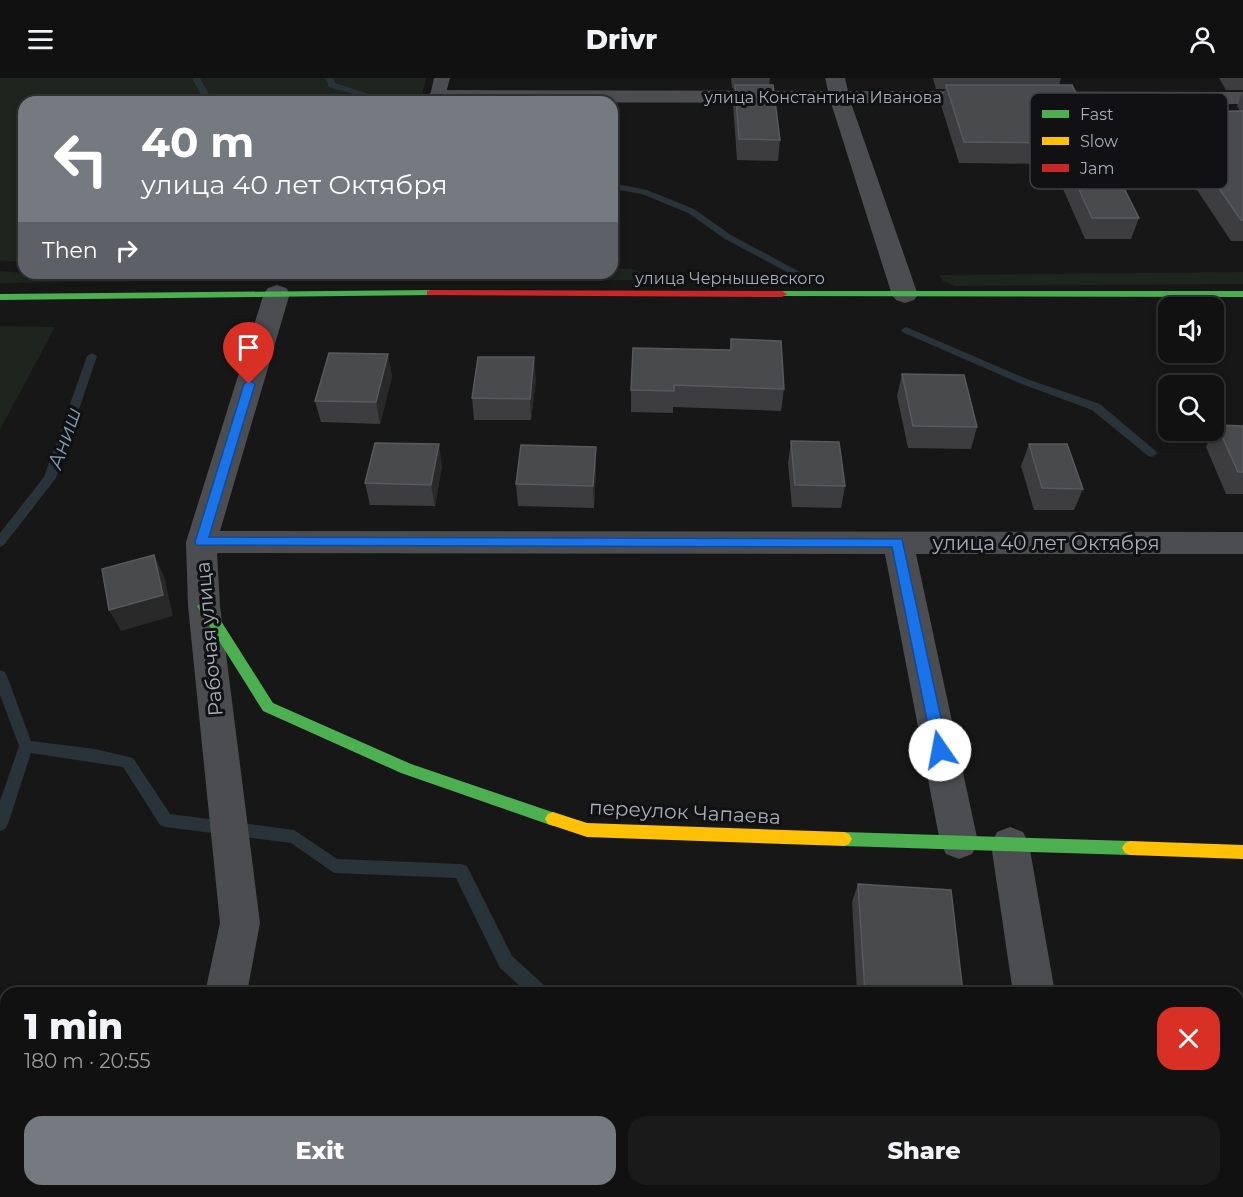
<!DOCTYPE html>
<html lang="en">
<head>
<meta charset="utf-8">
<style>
	body { margin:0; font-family:Montserrat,sans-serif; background:#1a1a1a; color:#f1f3f6; height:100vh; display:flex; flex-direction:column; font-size:22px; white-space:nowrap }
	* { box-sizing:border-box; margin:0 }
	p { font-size:20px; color:#9c9d9f }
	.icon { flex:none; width:33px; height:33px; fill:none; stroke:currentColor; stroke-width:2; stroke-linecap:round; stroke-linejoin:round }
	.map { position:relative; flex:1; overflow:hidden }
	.side { position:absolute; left:0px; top:909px; width:1244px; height:210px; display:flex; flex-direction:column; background:#111; border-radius:18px 18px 0 0; box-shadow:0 3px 9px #0003,0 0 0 2px #303131 }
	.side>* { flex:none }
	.guide { position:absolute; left:18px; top:18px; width:600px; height:183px; border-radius:18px; box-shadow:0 3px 9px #0003,0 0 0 2px #303131; background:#757980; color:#fff; overflow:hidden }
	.fabs { position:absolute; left:1158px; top:219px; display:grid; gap:12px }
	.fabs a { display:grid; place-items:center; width:66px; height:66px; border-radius:12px; background:#111; box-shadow:0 3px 9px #0003,0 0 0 2px #303131; font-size:30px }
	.pin { position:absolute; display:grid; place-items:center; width:51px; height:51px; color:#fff; margin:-62px -26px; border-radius:50% 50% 50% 0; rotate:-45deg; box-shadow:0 0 6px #0007 }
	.pin .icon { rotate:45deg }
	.me { position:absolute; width:66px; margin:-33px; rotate:348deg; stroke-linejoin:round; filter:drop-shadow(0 0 4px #0008) }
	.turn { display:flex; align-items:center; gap:21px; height:126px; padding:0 24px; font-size:27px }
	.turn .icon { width:78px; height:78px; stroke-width:2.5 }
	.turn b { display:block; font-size:42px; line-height:51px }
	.then { display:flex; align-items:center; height:57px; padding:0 24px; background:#0003; gap:12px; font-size:22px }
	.round { display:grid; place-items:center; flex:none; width:63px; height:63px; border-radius:18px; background:#1a1a1a }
	.overview { display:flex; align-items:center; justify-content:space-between; height:102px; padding:0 24px }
	h1 { font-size:36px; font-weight:800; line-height:45px }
	.primary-button { display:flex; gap:12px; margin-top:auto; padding:12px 24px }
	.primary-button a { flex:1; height:69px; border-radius:18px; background:#757980; color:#fff; font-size:24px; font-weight:800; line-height:69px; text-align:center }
	.primary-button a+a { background:#1a1a1a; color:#f1f3f6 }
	header { display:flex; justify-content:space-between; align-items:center; height:78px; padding:0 24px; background:#111; font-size:27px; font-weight:800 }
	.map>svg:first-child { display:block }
	.green { fill:#1d251e }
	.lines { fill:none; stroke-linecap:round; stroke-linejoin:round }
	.stream { fill:#29333a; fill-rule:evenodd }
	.lane { fill:#4b4d50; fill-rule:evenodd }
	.street { fill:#4b4d50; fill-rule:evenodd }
	.fast { fill:#4caf50; fill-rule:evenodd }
	.slow { fill:#ffc107; fill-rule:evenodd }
	.jam { fill:#c62828; fill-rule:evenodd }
	.wall { fill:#3d3d3f }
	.shaded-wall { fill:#29292a }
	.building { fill:#484a4c; stroke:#57595d; stroke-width:1.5 }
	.route { fill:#1a73e8; stroke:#114b97; stroke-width:1.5 }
	.labels { text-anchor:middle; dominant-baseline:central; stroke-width:6; stroke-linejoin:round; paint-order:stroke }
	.far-street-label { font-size:16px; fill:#a7aeb9; stroke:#111113 }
	.street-label { font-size:20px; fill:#a7aeb9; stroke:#111113 }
	.water-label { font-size:21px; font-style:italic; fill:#7c9fb6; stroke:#111113 }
	.key { fill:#111113; stroke:#3e4045; stroke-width:1.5 }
	.key-label { font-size:16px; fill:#a7aeb9 }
</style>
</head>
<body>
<header><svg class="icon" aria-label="menu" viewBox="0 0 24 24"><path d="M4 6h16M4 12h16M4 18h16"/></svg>Drivr<svg class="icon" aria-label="person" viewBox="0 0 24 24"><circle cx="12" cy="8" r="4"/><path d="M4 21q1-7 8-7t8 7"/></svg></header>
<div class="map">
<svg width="1243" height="1119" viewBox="0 0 1243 1119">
	<rect width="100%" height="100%" fill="#171717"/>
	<path class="green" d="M 0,0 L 426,0 L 421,20 L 410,24 L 24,24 L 24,184 L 0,183 Z
		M 612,191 L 632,191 L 663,202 L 464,202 L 401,199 L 385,195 L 612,195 Z
		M 0,193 L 24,195 L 323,195 L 314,201 L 0,205 Z
		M 1243,194 L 1243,206 L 955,208 L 943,203 L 939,197 Z
		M 0,248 L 55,249 L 0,352 Z"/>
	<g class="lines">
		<path class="stream" d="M 192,0 L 200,0 L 213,24 L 205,24 Z
			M 325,0 L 333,0 L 335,5 L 394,24 L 381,24 L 329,9 Z
			M 612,105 L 647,112 L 694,131 L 731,157 L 815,202 L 810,205 L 806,204 L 725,161 L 688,135 L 642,116 L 612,111 Z
			M 906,249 L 1027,301 L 1100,326 L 1158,375 L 1152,379 L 1148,378 L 1092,332 L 1019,305 L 902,254 L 901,252 Z
			M 92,275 L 97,278 L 56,400 L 4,467 L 0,469 L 0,455 L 44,399 L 87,278 Z
			M 0,592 L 5,594 L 7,598 L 31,663 L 95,671 L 133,680 L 170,736 L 294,752 L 337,781 L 461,786 L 467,788 L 512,878 L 546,909 L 548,915 L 528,915 L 500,890 L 456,800 L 334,795 L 291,765 L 165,749 L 160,747 L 123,689 L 31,675 L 8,746 L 5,751 L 0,753 L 0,723 L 19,668 L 0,617 Z
			M 731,1113 L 752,1113 L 754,1119 L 733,1119 Z"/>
		<path class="lane" d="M 434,0 L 450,0 L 444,22 L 432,22 L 430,18 Z"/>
		<path class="street" d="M 825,0 L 845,0 L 848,13 L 1243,14 L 1243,26 L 851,25 L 918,217 L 914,222 L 905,225 L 896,222 L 892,217 L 831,25 L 437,24 L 431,22 L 428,18 L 431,14 L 438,12 L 828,13 Z
			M 277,207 L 286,210 L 290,215 L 220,453 L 1243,454 L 1243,476 L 916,476 L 978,764 L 972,776 L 959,781 L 946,776 L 940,764 L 885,476 L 217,475 L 220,528 L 260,845 L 247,915 L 205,915 L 220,845 L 188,528 L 186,464 L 264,215 L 268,210 Z
			M 1010,749 L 1023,754 L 1029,766 L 1055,915 L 1013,915 L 991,766 L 997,754 Z
			M 163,1113 L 209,1113 L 208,1119 L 162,1119 Z
			M 1126,1113 L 1180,1113 L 1183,1119 L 1129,1119 Z"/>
		<path class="fast" d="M 431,212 L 435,213 L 435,217 L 0,222 L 0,216 Z
			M 782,213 L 1243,213 L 1243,219 L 778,218 L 778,214 Z
			M 204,523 L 209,524 L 273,625 L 411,686 L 558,736 L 561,741 L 558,746 L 553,748 L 401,695 L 263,633 L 197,528 Z
			M 844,754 L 1130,763 L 1135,765 L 1138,770 L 1135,775 L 1130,777 L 844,768 L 839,766 L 836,761 L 839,756 Z"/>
		<path class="slow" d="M 553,734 L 587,745 L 844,754 L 849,756 L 852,761 L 849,766 L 844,768 L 587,759 L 548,746 L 545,741 L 548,736 Z
			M 1130,763 L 1243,767 L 1243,781 L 1130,777 L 1125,775 L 1122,770 L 1125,765 Z"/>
		<path class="jam" d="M 431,212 L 782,213 L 787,216 L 782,219 L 427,217 L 427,213 Z"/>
	</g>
	<path class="wall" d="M 731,0 L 770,0 L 769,7 L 780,62 L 778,83 L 737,82 L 733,27 L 735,11 L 732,10 Z
		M 933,0 L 1061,0 L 1059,7 L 1139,140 L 1131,161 L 1085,161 L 1052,86 L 959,85 L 941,27 L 945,11 L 936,11 Z
		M 1219,0 L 1243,0 L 1243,12 L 1226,12 Z
		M 1243,13 L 1243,163 L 1231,163 L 1159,55 L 1166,34 L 1240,33 L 1237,28 Z
		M 731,261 L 784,311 L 781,333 L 673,329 L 673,335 L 631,334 L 631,312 L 730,272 Z
		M 902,296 L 977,349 L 971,371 L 908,370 L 897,318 Z
		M 392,298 L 380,346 L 321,344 L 315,323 Z
		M 536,301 L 531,342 L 474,342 L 472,320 Z
		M 1217,347 L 1243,348 L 1243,416 L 1226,416 L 1206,369 Z
		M 791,363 L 845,408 L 841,430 L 792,429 L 788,385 Z
		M 1029,366 L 1083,411 L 1074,432 L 1034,432 L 1021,388 Z
		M 442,388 L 435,428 L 370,427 L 365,405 Z
		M 596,390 L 594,430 L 518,428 L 516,406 Z
		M 858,806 L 963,915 L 857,915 L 852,824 Z"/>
	<path class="shaded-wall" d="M 388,276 L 392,298 L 380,346 L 376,324 Z
		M 534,279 L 536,301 L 531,342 L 530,321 Z
		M 439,366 L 442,388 L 435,428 L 431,407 Z
		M 596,369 L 596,390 L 594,430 L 593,408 Z
		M 154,477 L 164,498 L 173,538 L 121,553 L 109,532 Z"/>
	<path class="building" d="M 735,7 L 773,7 L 780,62 L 739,61 Z
		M 946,7 L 1072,7 L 1139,140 L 1092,140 L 1058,65 L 964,64 Z
		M 1243,33 L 1243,142 L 1241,142 L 1166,34 Z
		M 731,261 L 781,263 L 784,311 L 674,307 L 674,313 L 631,312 L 633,270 L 731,272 Z
		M 329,275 L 388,276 L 376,324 L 315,323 Z
		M 478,279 L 534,279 L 530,321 L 472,320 Z
		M 902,296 L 964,297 L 977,349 L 913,348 Z
		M 1217,347 L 1243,348 L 1243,394 L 1238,394 Z
		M 791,363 L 839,364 L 845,408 L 795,407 Z
		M 375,365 L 439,366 L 431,407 L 365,405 Z
		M 1029,366 L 1067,366 L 1083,411 L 1042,410 Z
		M 521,367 L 596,369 L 593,408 L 516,406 Z
		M 154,477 L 163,517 L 109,532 L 102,491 Z
		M 858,806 L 951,812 L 963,915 L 865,915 Z"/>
	<path class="route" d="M 249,302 L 255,306 L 209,459 L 902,461 L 948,672 L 945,676 L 940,678 L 935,676 L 933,672 L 892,469 L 196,467 L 195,464 L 244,306 Z"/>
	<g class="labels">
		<g class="far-street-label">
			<text x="823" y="19">улица Константина Иванова</text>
			<text x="730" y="200">улица Чернышевского</text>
		</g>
		<g class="street-label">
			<text x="1046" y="465">улица 40 лет Октября</text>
			<text transform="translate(209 561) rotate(-95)">Рабочая улица</text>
			<text transform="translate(685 734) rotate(3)">переулок Чапаева</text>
		</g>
		<g class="water-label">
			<text transform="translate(64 360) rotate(-71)">Аниш</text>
		</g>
	</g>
	<rect x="1030" y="15" width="198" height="96" rx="9" class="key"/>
	<rect x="1042" y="32" width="27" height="8" fill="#4caf50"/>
	<rect x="1042" y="59" width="27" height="8" fill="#ffc107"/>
	<rect x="1042" y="86" width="27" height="8" fill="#c62828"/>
	<g class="key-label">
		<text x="1080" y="42">Fast</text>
		<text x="1080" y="69">Slow</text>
		<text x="1080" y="96">Jam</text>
	</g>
</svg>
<div class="fabs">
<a><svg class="icon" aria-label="sound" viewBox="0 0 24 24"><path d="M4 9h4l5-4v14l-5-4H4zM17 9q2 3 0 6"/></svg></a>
<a><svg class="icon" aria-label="search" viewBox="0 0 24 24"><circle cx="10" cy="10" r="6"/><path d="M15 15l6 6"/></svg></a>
</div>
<div class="pin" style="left:249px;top:306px;background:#d93025"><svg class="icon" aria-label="arrive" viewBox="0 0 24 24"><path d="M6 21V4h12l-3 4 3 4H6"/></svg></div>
<svg class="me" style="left:940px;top:672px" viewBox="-20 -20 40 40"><circle r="19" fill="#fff"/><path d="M0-13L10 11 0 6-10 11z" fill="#1a73e8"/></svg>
<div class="guide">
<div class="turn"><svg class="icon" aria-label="left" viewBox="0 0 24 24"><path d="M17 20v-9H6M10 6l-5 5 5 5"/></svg><div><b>40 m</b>улица 40 лет Октября</div></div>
<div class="then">Then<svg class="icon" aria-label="right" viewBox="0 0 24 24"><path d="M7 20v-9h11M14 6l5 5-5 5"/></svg></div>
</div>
<section class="side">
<div class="overview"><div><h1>1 min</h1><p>180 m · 20:55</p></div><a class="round" style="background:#d93025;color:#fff"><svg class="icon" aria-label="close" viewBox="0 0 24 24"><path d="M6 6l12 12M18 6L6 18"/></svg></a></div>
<div class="primary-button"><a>Exit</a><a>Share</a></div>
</section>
</div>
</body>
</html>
